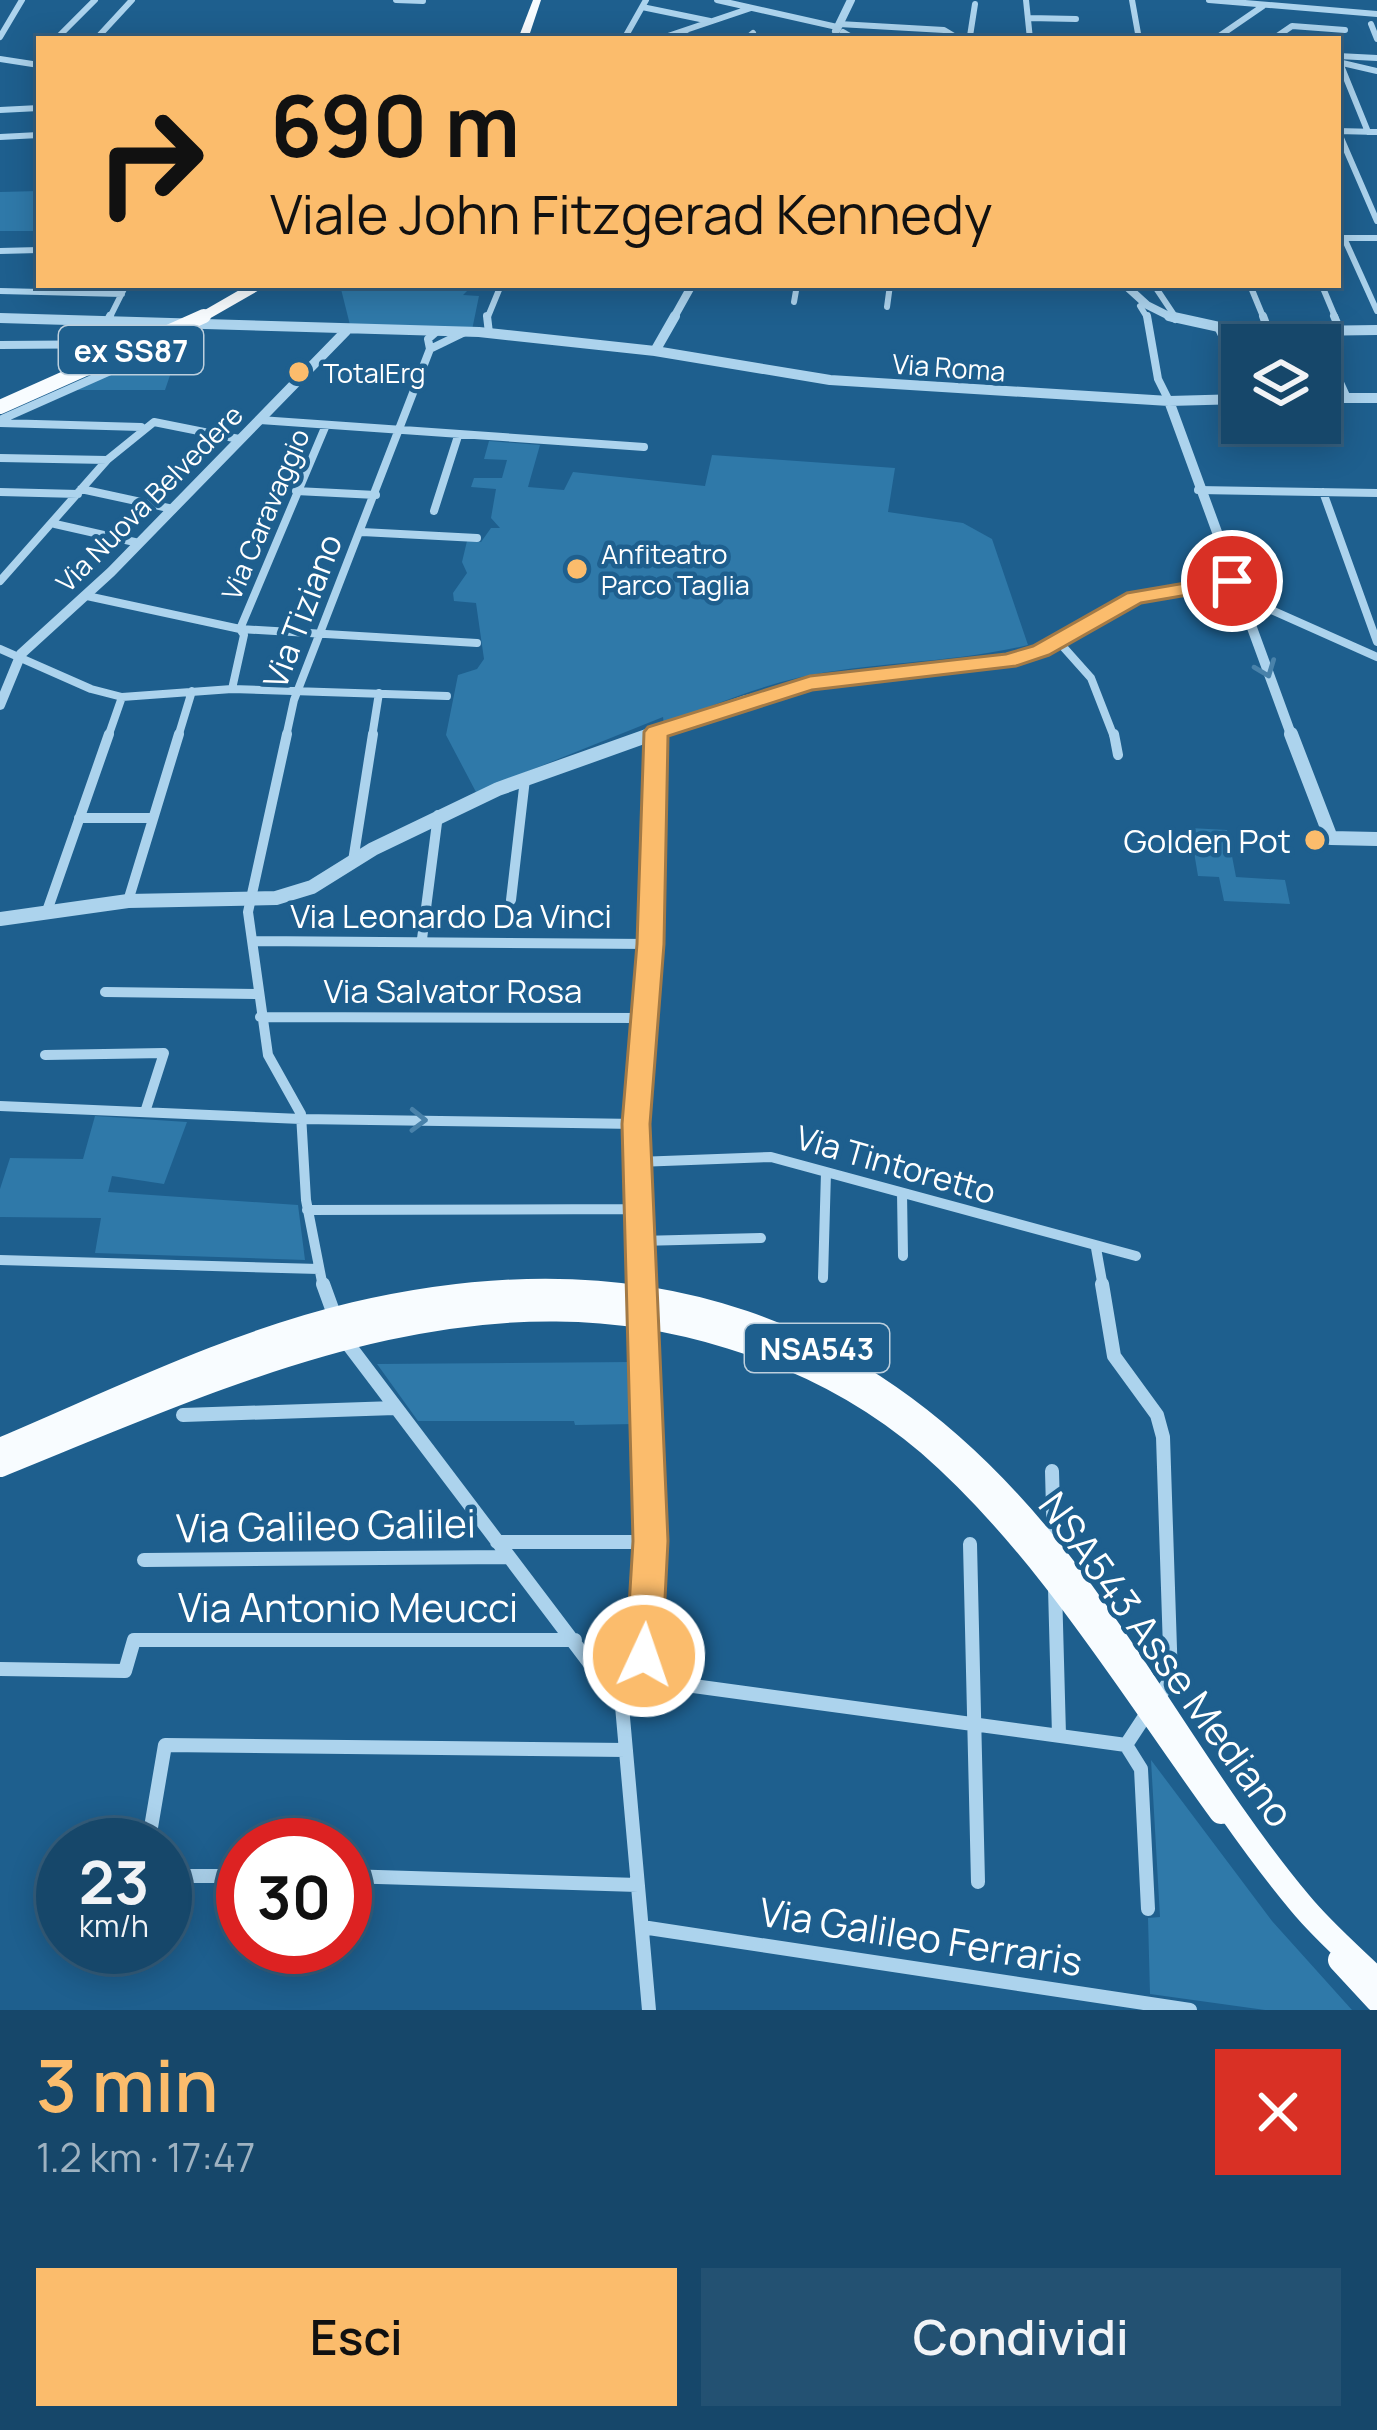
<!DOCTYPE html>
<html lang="it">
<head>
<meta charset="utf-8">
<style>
	body { margin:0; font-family:Manrope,sans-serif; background:#235172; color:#f1f3f6; height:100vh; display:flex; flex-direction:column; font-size:45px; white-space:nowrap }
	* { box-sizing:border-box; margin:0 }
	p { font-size:39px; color:#9eb2c1 }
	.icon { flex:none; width:66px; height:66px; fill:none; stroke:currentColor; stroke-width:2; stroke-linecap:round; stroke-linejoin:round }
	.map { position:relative; height:2010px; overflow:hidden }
	.details { display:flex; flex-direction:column; background:#16476a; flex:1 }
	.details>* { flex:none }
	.hud { position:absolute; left:36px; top:36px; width:1305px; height:252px; border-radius:0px; box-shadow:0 6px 30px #0003,0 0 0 3px #355f7e; background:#fbbc6c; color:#111; overflow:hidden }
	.controls { position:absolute; left:1221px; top:324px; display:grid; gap:24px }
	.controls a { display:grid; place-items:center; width:120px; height:120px; border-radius:0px; background:#16476a; box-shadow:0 6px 30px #0003,0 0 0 3px #355f7e; font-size:60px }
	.speed { position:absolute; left:36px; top:1818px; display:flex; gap:24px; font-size:60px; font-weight:700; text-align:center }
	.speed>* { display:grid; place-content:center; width:156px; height:156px; border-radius:50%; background:#16476a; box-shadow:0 6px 30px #0003,0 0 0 3px #355f7e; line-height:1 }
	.speed small { font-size:30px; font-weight:400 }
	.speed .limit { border:18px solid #d22; background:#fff; color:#111 }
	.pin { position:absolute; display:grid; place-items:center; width:102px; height:102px; color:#fff; margin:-51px; border:6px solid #fff; border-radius:50%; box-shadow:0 3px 12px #0007 }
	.me { position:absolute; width:132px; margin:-66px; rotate:3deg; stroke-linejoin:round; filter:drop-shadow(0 0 9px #0008) }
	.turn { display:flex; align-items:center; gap:42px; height:252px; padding:0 36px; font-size:54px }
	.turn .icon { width:156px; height:156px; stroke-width:2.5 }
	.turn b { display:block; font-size:84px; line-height:102px }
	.round { display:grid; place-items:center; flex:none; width:126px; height:126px; border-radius:0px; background:#235172 }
	.summary { display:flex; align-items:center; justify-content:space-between; height:204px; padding:0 36px }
	h1 { font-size:72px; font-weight:600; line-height:90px; color:#fbbc6c }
	.action { display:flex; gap:24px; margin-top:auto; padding:24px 36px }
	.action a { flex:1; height:138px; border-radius:0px; background:#fbbc6c; color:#111; font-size:48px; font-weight:600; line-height:138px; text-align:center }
	.action a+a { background:#235172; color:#f1f3f6 }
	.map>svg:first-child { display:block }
	.green { fill:#2f79a9 }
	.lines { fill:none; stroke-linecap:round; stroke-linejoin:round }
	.minor-far3 { stroke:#acd3ed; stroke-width:6 }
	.minor-far2 { stroke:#acd3ed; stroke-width:8 }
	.minor-far1 { stroke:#acd3ed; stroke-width:10 }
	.minor { stroke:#acd3ed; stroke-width:14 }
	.tertiary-far2 { stroke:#acd3ed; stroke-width:8 }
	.tertiary-far1 { stroke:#acd3ed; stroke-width:10 }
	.tertiary { stroke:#acd3ed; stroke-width:14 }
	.trunk { fill:#f8fcff; fill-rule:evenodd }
	.trunk-bridge-far2 { stroke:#f8fcff; stroke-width:10 }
	.trunk-bridge-far1 { stroke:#f8fcff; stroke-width:14 }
	.trunk-bridge { stroke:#f8fcff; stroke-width:24 }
	.oneway { stroke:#4982aa }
	.route { fill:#fbbc6c; stroke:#a37a46; stroke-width:3 }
	.poi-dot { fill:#fbbc6c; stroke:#1e5f8e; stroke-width:4.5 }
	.labels { text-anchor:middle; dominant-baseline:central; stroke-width:9; stroke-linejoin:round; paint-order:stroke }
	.far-street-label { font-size:27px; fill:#fff; stroke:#1e5f8e }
	.far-poi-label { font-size:27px; fill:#fff; stroke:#1e5f8e; text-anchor:start }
	.shield { fill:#1e5f8e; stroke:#bccfdd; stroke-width:3 }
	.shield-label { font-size:30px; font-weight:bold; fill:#fff }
	.street-label { font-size:33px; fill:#fff; stroke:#1e5f8e }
	.poi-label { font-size:33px; fill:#fff; stroke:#1e5f8e; text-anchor:end }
	.near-street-label { font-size:39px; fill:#fff; stroke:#1e5f8e }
</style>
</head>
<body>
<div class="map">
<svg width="1377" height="2010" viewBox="0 0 1377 2010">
	<rect width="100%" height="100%" fill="#1e5f8e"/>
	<path class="green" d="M 39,191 L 39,231 L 0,231 L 0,192 Z
		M 340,285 L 473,285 L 463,295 L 479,296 L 472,330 L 351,329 Z
		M 171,342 L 181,343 L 165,390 L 74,390 Z
		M 489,441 L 540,445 L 528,487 L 564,490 L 573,472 L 705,486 L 712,455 L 895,468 L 888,512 L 963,523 L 992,539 L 1028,645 C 951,664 873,661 797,678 C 751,689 708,707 664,725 L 663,717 L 476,792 L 446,735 L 458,675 L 477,669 L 484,659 L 476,603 L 454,601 L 453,593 L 467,573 L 462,562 L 467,541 L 481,542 L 491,528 L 500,528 L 491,518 L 496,489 L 471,487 L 474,478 L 502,478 L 507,460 L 484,459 Z
		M 1190,828 L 1227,830 L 1236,877 L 1285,880 L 1290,904 L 1224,901 L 1219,877 L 1198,876 Z
		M 95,1116 L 187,1122 L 164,1184 L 112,1176 L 108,1192 L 298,1205 L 305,1260 L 95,1253 L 101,1218 L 0,1217 L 0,1189 L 10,1158 L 83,1159 Z
		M 633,1362 L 636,1424 L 575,1425 L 574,1421 L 418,1421 L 377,1364 Z
		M 1151,1760 L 1272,1921 L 1352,2010 L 1265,2010 L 1150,1994 L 1148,1918 L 1160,1917 Z"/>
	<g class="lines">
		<path class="minor-far3" d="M 396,0 L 423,1
			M 717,0 L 837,27
			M 1026,0 L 1030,39
			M 1132,0 L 1139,39
			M 1209,0 L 1377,14
			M 642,7 L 710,21
			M 1029,18 L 1076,19
			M 839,24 L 944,30 L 959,39
			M 1371,24 L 1377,39
			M 843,32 L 855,39
			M 680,34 L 703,39
			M 0,37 L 22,0
			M 56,39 L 95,0
			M 96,39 L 132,0
			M 624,39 L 646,0
			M 659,39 L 751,8
			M 746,39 L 753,33
			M 958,39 L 970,36 L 975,4
			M 1215,39 L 1263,6
			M 1273,39 L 1292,26 L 1345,30
			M 1338,56 L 1377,58
			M 0,59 L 39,65
			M 1338,62 L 1377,71
			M 1340,63 L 1368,132
			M 0,110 L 39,108
			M 1377,132 L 1338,131 L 1377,221
			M 0,137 L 39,135
			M 1341,238 L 1377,238
			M 1344,238 L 1377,311
			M 0,251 L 39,250
			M 1154,285 L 1176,318
			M 1250,285 L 1264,319
			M 1323,288 L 1336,319
			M 0,291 L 122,294
			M 794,302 L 797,285
			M 1140,306 L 1148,319
			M 887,307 L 890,285
			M 109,319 L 126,285
			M 487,319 L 501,285"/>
		<path class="minor-far2" d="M 487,316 L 489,333
			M 1147,316 L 1158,379 L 1169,401
			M 1263,316 L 1269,332
			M 1334,316 L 1340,330
			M 107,322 L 110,316
			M 1219,329 L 1229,350
			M 0,345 L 135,344
			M 430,349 L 465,332
			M 1320,363 L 1331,363 L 1347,398
			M 0,420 L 153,352 L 185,331
			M 260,420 L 644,447
			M 0,423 L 141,427
			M 0,458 L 107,460
			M 81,489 L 173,509
			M 1198,490 L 1377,493
			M 296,491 L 376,495
			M 0,492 L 78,494
			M 1323,492 L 1377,642
			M 434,511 L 458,436
			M 55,524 L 139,543
			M 362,532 L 477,538
			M 0,581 L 107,460 L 154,422 L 239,439
			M 1238,595 L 1377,657
			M 87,596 L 240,629 L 477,643
			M 1058,641 L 1091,678 L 1114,737
			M 0,649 L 91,689 L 122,697 L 232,689 L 447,696
			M 232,689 L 244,635 L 240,629 L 326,425
			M 108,737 L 122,697
			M 178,737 L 192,691
			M 286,737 L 294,700 L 430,349 L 428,339 L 436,332
			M 372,737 L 379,693
			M 656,737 L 656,732"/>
		<path class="minor-far1" d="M 287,734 L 248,912 L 268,1055 L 301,1114 L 306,1200 L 323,1287
			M 1114,734 L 1118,755
			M 79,818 L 153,818
			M 353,861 L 373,734
			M 511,900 L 525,779
			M 128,901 L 179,734
			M 47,911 L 109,734
			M 422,939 L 438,815
			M 252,941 L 650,944
			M 105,992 L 258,994
			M 260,1017 L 646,1018
			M 45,1055 L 164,1053 L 146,1109
			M 0,1106 L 301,1119 L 636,1124
			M 637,1162 L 771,1157 L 1136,1256
			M 902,1193 L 903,1256
			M 307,1210 L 638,1209
			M 639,1241 L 761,1238
			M 1096,1248 L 1103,1287
			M 0,1260 L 319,1269
			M 823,1278 L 826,1172
			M 642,1287 L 636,1124 L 650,944 L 656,734"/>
		<path class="minor" d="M 323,1284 L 335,1317
			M 642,1284 L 642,1298
			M 1102,1284 L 1114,1356 L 1157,1415 L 1163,1437 L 1171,1679 L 1158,1698
			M 345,1340 L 622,1706 L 649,2010
			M 183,1415 L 395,1408
			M 1052,1471 L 1054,1546
			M 497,1542 L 650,1542
			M 970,1544 L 978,1882
			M 144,1560 L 509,1557
			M 1055,1588 L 1059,1735
			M 0,1669 L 125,1671 L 134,1640 L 575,1640
			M 635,1678 L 1126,1745 L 1147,1713
			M 622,1706 L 644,1656 L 650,1542 L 643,1316
			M 1126,1745 L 1141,1769 L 1148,1909
			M 148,1845 L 165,1745 L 626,1750
			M 165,1876 L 243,1876
			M 345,1876 L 638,1885
			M 642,1927 L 1190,2010"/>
		<path class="tertiary-far2" d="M 836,31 L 851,0
			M 1125,285 L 1147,305 L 1175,319
			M 0,318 L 33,319
			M 673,319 L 692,285"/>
		<path class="tertiary-far1" d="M 1169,316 L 1242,332 L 1377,330
			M 0,318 L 479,332 L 655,351 L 830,380 L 1169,401 L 1242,399
			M 655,351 L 675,316
			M 1320,398 L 1377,398
			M 1169,401 L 1292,737
			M 0,705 L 21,654 L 111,572 L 346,331
			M 643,737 L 746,700 L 847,676 L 1008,661 L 1041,651 L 1135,597 L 1232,581"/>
		<path class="tertiary" d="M 1291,734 L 1331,838 L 1377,839
			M 0,919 L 128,901 L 276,898 L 312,887 L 373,849 L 498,789 L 652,734"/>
		<path class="trunk" d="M 533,0 L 541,0 L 528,39 L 518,39 Z"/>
		<path class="trunk-bridge-far2" d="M 199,319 L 258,285"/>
		<path class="trunk-bridge-far1" d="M 0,407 L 204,316"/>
		<path class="trunk-bridge" d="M 0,1450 C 116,1401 232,1343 355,1314 C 642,1247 871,1323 1054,1555 C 1142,1667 1209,1794 1300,1903 C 1323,1931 1351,1955 1377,1980
			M 0,1465 C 235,1370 475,1256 731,1337 C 803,1359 871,1394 929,1444 C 1046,1546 1130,1687 1221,1812
			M 1340,1960 L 1377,2000"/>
	</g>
	<defs><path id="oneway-chevron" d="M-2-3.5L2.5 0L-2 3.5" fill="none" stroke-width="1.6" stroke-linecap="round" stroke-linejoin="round" transform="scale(3)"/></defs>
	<g class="oneway">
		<use href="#oneway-chevron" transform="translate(1266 669) rotate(69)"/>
		<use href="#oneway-chevron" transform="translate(418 1120) rotate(1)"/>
	</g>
	<path class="route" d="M 1232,575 L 1240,577 L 1240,586 L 1141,603 L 1049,655 L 1016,666 L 812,690 L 668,736 L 664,944 L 650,1124 L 668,1541 L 662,1656 L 657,1668 L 644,1674 L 632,1668 L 626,1656 L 633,1541 L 622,1124 L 637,944 L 644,732 L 648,727 L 810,676 L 1006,654 L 1033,646 L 1127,593 Z"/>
	<g class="poi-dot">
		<circle cx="299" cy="372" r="12"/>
		<circle cx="577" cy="569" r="12"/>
		<circle cx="1315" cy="840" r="12"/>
	</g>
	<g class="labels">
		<g class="far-street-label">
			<text transform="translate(949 367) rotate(4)">Via Roma</text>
			<text transform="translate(149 498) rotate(-45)">Via Nuova Belvedere</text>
			<text transform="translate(265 514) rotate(-67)">Via Caravaggio</text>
		</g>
		<g class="far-poi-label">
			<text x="323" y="372">TotalErg</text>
			<text x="601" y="553">Anfiteatro<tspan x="601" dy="31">Parco Taglia</tspan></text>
		</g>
		<g class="shield">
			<rect x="59" y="326" width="144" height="48" rx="9"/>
			<rect x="745" y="1324" width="144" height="48" rx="9"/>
		</g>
		<g class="shield-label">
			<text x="131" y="350">ex SS87</text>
			<text x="817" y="1348">NSA543</text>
		</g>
		<g class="street-label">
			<text transform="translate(302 611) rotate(-69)">Via Tiziano</text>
			<text x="451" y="915">Via Leonardo Da Vinci</text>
			<text x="453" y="990">Via Salvator Rosa</text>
			<text transform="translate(896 1164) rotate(16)">Via Tintoretto</text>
		</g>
		<g class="poi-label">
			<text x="1291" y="840">Golden Pot</text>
		</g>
		<g class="near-street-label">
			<text transform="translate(326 1525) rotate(-1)">Via Galileo Galilei</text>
			<text x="348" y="1607">Via Antonio Meucci</text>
			<text transform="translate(1167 1659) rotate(54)">NSA543 Asse Mediano</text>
			<text transform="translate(921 1936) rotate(9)">Via Galileo Ferraris</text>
		</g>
	</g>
</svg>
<div class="controls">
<a><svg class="icon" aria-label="layers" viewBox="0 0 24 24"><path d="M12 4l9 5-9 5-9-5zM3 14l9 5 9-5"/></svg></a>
</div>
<div class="speed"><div>23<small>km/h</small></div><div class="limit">30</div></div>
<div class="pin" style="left:1232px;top:581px;background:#d93025"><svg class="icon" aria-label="arrive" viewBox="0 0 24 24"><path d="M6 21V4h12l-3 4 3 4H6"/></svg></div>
<svg class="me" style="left:644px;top:1656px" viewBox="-20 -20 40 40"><circle r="17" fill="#fbbc6c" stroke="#fff" stroke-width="3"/><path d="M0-11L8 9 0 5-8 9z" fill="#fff"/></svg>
<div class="hud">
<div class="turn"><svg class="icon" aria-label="right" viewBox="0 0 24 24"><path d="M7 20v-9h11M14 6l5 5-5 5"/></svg><div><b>690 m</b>Viale John Fitzgerad Kennedy</div></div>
</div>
</div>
<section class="details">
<div class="summary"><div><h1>3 min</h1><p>1.2 km · 17:47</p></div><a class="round" style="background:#d93025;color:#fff"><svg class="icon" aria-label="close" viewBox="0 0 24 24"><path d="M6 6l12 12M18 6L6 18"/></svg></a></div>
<div class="action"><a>Esci</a><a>Condividi</a></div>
</section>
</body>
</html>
